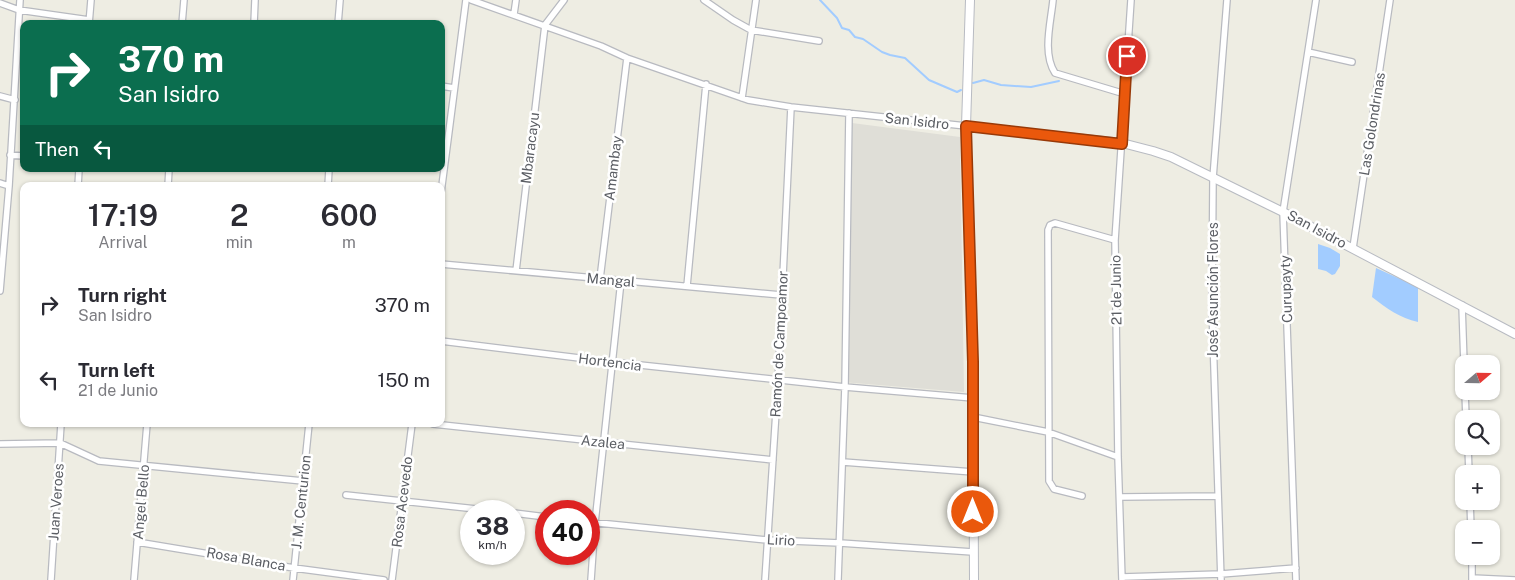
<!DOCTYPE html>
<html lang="en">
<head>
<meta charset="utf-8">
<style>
	body { margin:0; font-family:"Public Sans",sans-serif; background:#f2f2f3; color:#2b2b33; height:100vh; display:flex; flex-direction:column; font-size:19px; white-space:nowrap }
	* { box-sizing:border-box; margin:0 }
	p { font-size:16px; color:#7c7c81 }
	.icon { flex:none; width:28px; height:28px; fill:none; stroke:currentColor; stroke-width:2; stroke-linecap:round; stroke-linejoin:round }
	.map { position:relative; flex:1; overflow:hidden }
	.side { position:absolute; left:20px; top:182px; width:425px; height:245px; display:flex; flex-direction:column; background:#fff; border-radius:10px; box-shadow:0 1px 4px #0004 }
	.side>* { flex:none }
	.hud { position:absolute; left:20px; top:20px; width:425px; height:152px; border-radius:10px; box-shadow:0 1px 4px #0004; background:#0b6e4f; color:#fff; overflow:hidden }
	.needle { width:32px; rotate:70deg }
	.buttons { position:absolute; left:1455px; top:355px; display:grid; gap:10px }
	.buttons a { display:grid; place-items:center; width:45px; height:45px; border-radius:10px; background:#fff; box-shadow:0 1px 4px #0004; font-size:25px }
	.speed { position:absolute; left:460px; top:500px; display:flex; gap:10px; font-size:25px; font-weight:700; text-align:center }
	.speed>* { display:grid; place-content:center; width:65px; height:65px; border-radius:50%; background:#fff; box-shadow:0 1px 4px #0004; line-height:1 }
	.speed small { font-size:12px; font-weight:400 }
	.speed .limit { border:8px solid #d22; background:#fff; color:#111 }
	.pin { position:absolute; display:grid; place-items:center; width:42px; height:42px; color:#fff; margin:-21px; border:2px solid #fff; border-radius:50%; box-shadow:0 1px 5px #0007 }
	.me { position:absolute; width:55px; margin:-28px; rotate:0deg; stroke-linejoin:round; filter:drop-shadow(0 0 4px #0008) }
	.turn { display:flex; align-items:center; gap:18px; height:105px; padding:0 15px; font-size:22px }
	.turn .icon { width:65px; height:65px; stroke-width:2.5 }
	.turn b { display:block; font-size:35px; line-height:42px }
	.then { display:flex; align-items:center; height:48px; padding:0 15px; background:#0003; gap:10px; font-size:19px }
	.eta { display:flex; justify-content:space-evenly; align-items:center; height:85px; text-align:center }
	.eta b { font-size:30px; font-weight:600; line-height:35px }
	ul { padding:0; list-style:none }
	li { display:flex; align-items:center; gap:15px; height:75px; padding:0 15px }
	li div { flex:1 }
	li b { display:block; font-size:19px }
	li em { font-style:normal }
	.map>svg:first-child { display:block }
	.industrial { fill:#dfded7 }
	.water { fill:#a2ccff }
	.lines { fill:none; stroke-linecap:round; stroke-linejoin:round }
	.stream { stroke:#a2ccff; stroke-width:2 }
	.street-casing { stroke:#b8bac0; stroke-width:8 }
	.secondary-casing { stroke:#b8bbc2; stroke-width:10 }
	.street { stroke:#fff; stroke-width:5.5 }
	.secondary { stroke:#fff; stroke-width:8 }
	.route-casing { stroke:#983908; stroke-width:12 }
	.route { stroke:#ea580c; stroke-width:9 }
	.labels { text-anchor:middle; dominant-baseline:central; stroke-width:5; stroke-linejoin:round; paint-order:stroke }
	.street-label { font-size:14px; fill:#5b5e64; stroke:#fff }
</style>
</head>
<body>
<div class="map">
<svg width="1515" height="580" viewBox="0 0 1515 580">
	<rect width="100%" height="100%" fill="#eeede3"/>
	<path class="industrial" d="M 852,123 L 960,137 L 964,392 L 842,382 Z"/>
	<path class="water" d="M 1318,244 L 1330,248 L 1340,254 L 1340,266 L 1335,274 L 1332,275 L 1326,271 L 1318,269 Z
		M 1376,268 L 1418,287 L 1418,322 C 1400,318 1386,308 1372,297 Z"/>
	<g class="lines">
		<path class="stream" d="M 820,0 L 837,18 L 842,28 L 849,30 L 855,37 L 863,39 L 882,52 L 890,55 L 905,58 L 929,80 L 957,92 L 961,90
			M 973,83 L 984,80 L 1001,85 L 1031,87 L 1059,81"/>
		<defs>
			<path id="street" d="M 471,0 L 601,46 L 627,58 L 748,100 L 791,107 L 966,126
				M 704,0 L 733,20 L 751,30 L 819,41
				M 1053,0 C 1051,22 1042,53 1055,73 L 1125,94
				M 0,3 L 19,10 L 89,20
				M 514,14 L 516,0
				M 89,24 L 91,0
				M 182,24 L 184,0
				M 254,24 L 255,0
				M 338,24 L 340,0
				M 1308,52 L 1352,62
				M 441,86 L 454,88
				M 0,96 L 15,100
				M 742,98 L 756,0
				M 849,113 L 845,387 L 973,398
				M 10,155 L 24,156
				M 0,183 L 9,186
				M 78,186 L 79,169
				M 168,186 L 169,169
				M 328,186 L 329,169
				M 441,193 L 466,0
				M 1353,248 L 1390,0
				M 441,264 L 781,295
				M 516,271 L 545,25 L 564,0
				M 600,279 L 627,58
				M 687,286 L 706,84
				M 0,291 L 9,186 L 20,0
				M 1462,305 L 1464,364
				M 441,341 L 612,362 L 845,387 L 838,580
				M 1465,391 L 1466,419
				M 973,417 L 1048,432 L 1118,457
				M 433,424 L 773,460
				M 0,444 L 60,443 L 99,461 L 303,481
				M 1468,446 L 1469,474
				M 843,462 L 973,472
				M 346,495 L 495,511
				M 1082,496 L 1054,489 L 1049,481 L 1048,230 L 1050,225 L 1055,223 L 1115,240
				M 1120,497 L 1217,496
				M 1470,501 L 1471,529
				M 514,513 L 546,517
				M 589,522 L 767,540 L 840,543 L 973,552
				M 137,542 L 294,568 L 384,580
				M 1472,556 L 1472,580
				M 1122,577 L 1221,574 L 1296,568
				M 1472,578 L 1515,580
				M 51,580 L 61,424
				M 134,580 L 147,424
				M 293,580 L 309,424
				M 392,580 L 412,424
				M 591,580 L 595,523 L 621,281
				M 765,580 L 778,381 L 791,107
				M 1122,580 L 1118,457 L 1115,240 L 1131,0
				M 1221,580 L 1212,307 L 1213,178 L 1227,0
				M 1296,580 L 1283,212 L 1316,0"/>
			<path id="secondary" d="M 970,0 L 966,126 L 973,362 L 974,580
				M 966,126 L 1122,143 L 1153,151 L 1171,157 L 1283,212 L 1515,334"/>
		</defs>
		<use href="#street" class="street-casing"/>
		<use href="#secondary" class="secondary-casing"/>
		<use href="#street" class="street"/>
		<use href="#secondary" class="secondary"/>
	</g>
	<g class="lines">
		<defs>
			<path id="route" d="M 973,512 L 973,362 L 966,126 L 1122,144 L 1127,56"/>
		</defs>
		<use href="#route" class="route-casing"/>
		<use href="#route" class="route"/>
	</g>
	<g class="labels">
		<g class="street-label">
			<text transform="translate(917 121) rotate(6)">San Isidro</text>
			<text transform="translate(1372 124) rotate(-81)">Las Golondrinas</text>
			<text transform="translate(530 148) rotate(-83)">Mbaracayu</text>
			<text transform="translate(613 168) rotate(-83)">Amambay</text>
			<text transform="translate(1317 229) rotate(28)">San Isidro</text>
			<text transform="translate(611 280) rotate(5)">Mangal</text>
			<text transform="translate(1286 289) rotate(-92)">Curupayty</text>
			<text transform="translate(1116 290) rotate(-91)">21 de Junio</text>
			<text transform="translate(1213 290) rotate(-90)">José Asunción Flores</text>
			<text transform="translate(779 344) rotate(-87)">Ramón de Campoamor</text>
			<text transform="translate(610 362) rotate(7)">Hortencia</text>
			<text transform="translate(603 442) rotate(6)">Azalea</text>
			<text transform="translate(56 502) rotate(-86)">Juan Veroes</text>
			<text transform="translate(141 502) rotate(-85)">Angel Bello</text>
			<text transform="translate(301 502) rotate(-84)">J. M. Centurion</text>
			<text transform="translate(402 502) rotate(-83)">Rosa Acevedo</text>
			<text transform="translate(781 540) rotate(3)">Lirio</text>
			<text transform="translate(246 559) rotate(10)">Rosa Blanca</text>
		</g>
	</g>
</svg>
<div class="buttons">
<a><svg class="needle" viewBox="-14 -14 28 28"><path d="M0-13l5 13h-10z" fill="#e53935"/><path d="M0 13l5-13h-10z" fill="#7c7c81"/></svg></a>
<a><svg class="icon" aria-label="search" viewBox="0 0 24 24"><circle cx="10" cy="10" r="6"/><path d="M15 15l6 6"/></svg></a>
<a>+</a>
<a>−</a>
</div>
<div class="speed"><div>38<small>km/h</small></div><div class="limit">40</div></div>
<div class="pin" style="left:1127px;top:56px;background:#d93025"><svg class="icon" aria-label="arrive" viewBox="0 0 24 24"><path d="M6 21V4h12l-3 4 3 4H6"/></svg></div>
<svg class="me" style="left:973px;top:512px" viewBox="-20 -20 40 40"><circle r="17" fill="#ea580c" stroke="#fff" stroke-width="3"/><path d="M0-11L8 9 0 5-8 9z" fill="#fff"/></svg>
<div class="hud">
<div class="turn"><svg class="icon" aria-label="right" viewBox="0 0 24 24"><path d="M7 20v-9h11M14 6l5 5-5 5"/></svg><div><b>370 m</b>San Isidro</div></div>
<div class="then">Then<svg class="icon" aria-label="left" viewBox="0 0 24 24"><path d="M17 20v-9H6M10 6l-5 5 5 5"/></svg></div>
</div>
<section class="side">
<div class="eta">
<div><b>17:19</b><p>Arrival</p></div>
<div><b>2</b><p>min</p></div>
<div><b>600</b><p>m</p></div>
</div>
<ul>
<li><svg class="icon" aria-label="right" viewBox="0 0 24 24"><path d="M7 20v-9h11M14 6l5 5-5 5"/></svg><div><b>Turn right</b><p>San Isidro</p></div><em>370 m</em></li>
<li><svg class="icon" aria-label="left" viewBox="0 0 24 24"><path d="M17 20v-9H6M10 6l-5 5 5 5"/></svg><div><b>Turn left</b><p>21 de Junio</p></div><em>150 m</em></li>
</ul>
</section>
</div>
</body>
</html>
